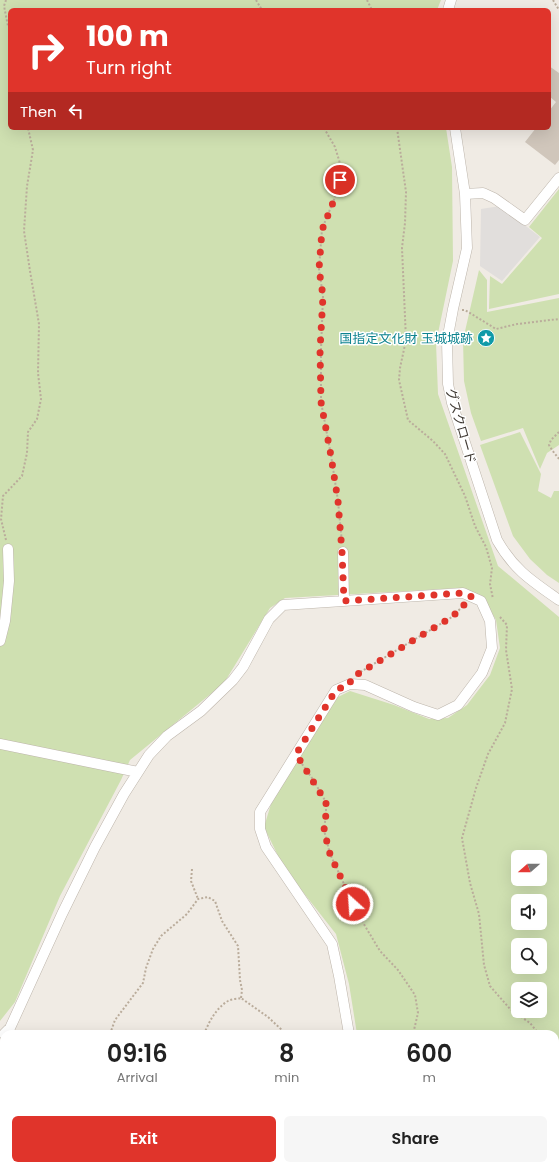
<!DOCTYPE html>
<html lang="en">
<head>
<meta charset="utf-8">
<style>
	body { margin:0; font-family:Poppins,"Noto Sans JP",sans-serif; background:#f6f6f6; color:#222; height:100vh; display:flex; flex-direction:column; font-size:15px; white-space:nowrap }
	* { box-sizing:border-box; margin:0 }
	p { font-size:13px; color:#767676 }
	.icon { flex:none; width:22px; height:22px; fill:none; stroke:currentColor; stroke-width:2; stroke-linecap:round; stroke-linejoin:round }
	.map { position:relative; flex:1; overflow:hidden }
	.sheet { position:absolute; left:0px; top:1030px; width:559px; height:140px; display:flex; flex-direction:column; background:#fff; border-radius:12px 12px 0 0; box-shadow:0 4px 16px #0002 }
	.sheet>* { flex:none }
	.guide { position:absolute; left:8px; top:8px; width:543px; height:122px; border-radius:6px; box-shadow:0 4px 16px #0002; background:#e0342b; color:#fff; overflow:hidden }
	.needle { width:26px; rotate:249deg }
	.buttons { position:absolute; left:511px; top:850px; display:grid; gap:8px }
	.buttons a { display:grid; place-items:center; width:36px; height:36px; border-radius:6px; background:#fff; box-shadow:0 4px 16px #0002; font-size:20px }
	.pin { position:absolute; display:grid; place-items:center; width:34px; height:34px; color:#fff; margin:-17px; border:2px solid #fff; border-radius:50%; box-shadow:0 1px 4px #0007 }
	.me { position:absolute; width:44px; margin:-22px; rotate:334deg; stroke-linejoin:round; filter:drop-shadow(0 0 3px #0008) }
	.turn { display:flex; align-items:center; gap:14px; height:84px; padding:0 12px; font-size:18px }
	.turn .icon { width:52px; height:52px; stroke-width:2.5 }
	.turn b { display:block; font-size:28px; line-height:34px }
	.then { display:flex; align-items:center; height:38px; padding:0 12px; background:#0003; gap:8px; font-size:15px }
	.eta { display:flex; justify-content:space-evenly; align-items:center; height:68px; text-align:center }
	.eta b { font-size:24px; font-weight:600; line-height:28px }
	.cta { display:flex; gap:8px; margin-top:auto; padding:8px 12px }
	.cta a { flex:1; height:46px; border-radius:6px; background:#e0342b; color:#fff; font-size:16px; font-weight:600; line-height:46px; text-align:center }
	.cta a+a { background:#f6f6f6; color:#222 }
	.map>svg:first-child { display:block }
	.green { fill:#cfe0b1; fill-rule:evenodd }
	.parking { fill:#e1dedc }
	.building { fill:#d0c6bb }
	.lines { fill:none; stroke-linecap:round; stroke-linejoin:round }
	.minor-casing { stroke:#bdb5ab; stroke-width:11 }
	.path { stroke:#baac9b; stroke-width:2; stroke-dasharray:2 2; stroke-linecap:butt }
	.minor { stroke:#fff; stroke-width:10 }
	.route { stroke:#e0342b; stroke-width:7; stroke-dasharray:0 12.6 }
	.labels { text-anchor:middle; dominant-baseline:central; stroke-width:3; stroke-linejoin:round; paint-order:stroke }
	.culture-label { font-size:13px; fill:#0d838f; stroke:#fff; text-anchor:end }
	.street-label { font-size:13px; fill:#413b35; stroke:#fff }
</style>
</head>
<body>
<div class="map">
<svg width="559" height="1170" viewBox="0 0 559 1170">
	<rect width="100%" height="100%" fill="#f0ebe4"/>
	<path class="green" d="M 0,0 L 441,0 L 437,10 L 10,10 L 10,128 L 446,128 L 452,167 L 453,261 L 436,343 L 438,394 L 498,566 L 559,617 L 559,1170 L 479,1170 L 473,1166 L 555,1166 L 555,1034 L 357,1034 L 349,984 L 336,934 L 284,868 L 264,827 L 271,804 L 332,700 L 350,691 L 394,705 L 429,719 L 448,718 L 467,705 L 490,675 L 500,648 L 496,620 L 482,596 L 461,588 L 285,598 L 270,608 L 224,683 L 130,760 L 121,780 L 60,896 L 15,1002 L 0,1021 ZM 518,857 L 540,857 L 540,879 L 518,879 ZM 518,901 L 540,901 L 540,923 L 518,923 ZM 518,945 L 540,945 L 540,967 L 518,967 ZM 518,989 L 540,989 L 540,1011 L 518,1011 Z
		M 559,189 L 559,294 L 489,309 L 490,276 L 502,284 L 542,238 L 529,227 Z
		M 479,270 L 487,280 L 487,312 L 559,298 L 559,445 L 547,453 L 540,469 L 523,428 L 481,441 L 471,413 L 464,381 L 463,340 Z
		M 520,432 L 541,474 L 538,491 L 551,498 L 554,491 L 559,491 L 559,583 L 547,575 L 530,559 L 513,536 L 480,445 Z"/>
	<path class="parking" d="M 500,206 L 540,237 L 502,281 L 480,266 L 481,209 Z"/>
	<path class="building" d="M 549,66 L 559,73 L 559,160 L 555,165 L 525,142 L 536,128 L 549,128 L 549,111 L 556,102 L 549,96 Z"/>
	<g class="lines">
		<defs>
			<path id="minor" d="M 448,10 L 451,0
				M 455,128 L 465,194 L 467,248 L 453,309 L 447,341 L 448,384 L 452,403 L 497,540 C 514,570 532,581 559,600
				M 465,194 L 483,193 L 494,198 L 525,220 L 559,178
				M 343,552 L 344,601
				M 0,641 L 5,621 L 9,581 L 8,549
				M 0,744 L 138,772
				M 4,1034 L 10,1028 L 62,914 L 95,847 L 124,794 L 149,755 L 167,736 L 201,711 L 233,680 L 243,667 L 269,619 L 283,605 L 463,593 L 481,601 L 490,621 L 492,648 L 482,673 L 458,705 L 438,715 L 414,707 L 365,685 L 350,684 L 336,690 L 260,812 L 260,829 L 266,847 L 332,944 L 339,976 L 349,1034
				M 465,1166 L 470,1170"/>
		</defs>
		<use href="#minor" class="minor-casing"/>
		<path class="path" d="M 6,0 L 4,6 L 8,26 L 10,29
			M 256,0 L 262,10
			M 367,0 L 372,10
			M 553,0 L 559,10
			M 324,128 L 335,147 L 342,170 L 338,190 L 322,229 L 319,269 L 323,296 L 321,350 L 321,402 L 331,455 L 338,501 L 342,543
			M 397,128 L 406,192 L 405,223 L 402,248 L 406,340 L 400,368 L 399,380 L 408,420 L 433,441 L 445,454 L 465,496 L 475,526 L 486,547 L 492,568 L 490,584 L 493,599
			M 462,310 L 465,310 L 496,329 L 517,324 L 559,319
			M 559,432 L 551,440 L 549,445 L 552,450 L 559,459
			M 6,540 L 1,519 L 3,496 L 22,476 L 27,453 L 28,432 L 37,419 L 41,399 L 38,373 L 39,324 L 30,271 L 24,231 L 27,186 L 33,150 L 28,128
			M 500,617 L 507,625 L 506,650 L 512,689 L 505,723 L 488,754 L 476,788 L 462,838 L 470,883 L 479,914 L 484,965 L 490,986 L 510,1009 L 530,1023 L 538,1033 L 538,1034
			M 357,674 L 452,617 L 464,605
			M 302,764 L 312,778 L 326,802 L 326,814 L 324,830 L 330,854 L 359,916 L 380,951 L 398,970 L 415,995 L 418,1013 L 414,1030 L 416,1034
			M 192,869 L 191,881 L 198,899
			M 110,1034 L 115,1020 L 143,983 L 146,968 L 153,949 L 161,936 L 187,914 L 198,899 L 208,897 L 215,901 L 222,921 L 238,946 L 240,980 L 242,990 L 241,998
			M 204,1034 C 209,1022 216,1008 228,1001 C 231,999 237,999 241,998 L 268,1017 L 283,1031 L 284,1034
			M 555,1074 L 559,1077
			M 41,1166 L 42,1170
			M 397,1166 L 398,1170
			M 502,1166 L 503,1170
			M 166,1170 L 166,1166
			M 228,1170 L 230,1166"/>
		<use href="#minor" class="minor"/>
	</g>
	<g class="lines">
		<path class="route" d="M 340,180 L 338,190 L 322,230 L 319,269 L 323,296 L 320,350 L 321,402 L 331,456 L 338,501 L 342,552 L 344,601 L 463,593 L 472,597 L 452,617 L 351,678 L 350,684 L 336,690 L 296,754 L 326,802 L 326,814 L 324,830 L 330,854 L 353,904"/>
	</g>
	<defs>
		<symbol id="sight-disc" viewBox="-11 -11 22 22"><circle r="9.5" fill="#0f9aa8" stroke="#fff"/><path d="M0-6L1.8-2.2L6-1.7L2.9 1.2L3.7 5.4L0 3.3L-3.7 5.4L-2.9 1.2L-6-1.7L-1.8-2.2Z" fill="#fff"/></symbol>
	</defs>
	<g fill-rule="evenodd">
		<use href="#sight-disc" x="476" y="328" width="20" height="20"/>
	</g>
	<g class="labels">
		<g class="culture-label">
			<text x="473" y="338">国指定文化財 玉城城跡</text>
		</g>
		<g class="street-label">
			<text transform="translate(461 426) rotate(74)">グスクロード</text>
		</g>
	</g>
</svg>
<div class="buttons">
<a><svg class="needle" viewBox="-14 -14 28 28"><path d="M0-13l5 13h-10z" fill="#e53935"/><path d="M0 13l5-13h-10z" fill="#767676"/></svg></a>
<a><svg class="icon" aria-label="sound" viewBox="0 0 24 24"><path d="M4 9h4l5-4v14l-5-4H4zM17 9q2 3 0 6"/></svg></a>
<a><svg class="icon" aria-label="search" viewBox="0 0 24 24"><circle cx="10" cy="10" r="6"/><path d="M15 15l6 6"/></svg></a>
<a><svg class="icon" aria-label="layers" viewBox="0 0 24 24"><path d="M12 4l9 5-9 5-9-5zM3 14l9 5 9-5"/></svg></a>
</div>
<div class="pin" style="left:340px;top:180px;background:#d93025"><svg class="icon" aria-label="arrive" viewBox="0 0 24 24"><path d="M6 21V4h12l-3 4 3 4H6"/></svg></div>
<svg class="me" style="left:353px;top:904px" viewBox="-20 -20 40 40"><circle r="17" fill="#e0342b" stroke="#fff" stroke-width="3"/><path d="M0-11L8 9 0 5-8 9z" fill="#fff"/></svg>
<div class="guide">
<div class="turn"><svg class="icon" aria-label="right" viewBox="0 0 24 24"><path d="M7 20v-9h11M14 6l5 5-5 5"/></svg><div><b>100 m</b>Turn right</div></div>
<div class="then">Then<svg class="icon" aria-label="left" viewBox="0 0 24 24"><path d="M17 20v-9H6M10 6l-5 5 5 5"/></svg></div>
</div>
<section class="sheet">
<div class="eta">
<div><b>09:16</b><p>Arrival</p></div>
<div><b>8</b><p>min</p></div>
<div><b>600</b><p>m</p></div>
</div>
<div class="cta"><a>Exit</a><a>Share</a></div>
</section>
</div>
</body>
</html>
